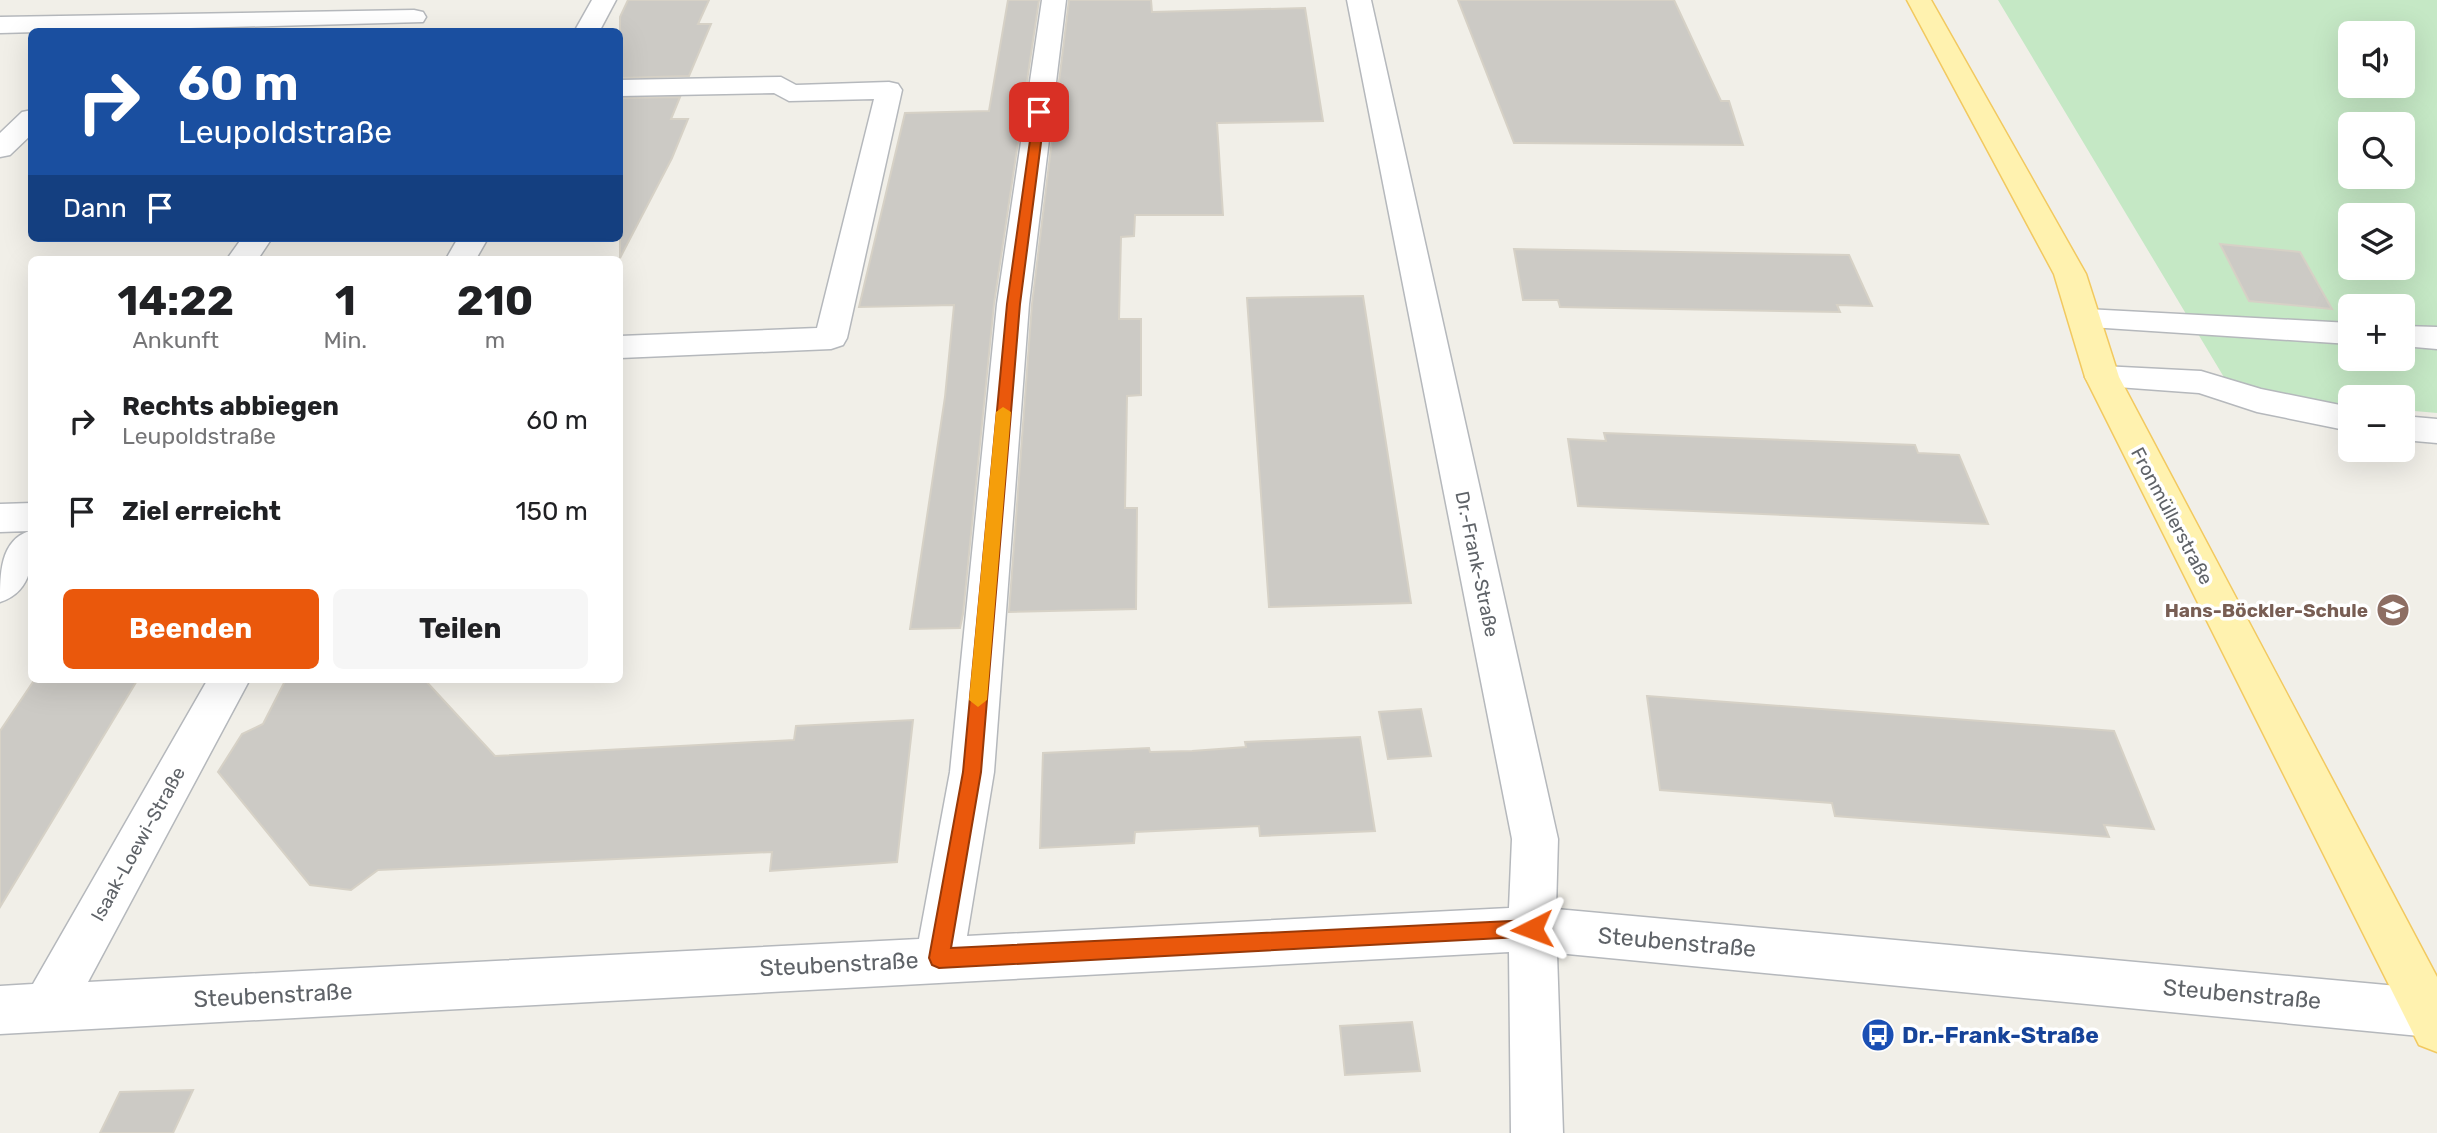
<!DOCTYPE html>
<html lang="de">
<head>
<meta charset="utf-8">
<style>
	body { margin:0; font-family:Rubik,sans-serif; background:#f6f6f6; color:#202124; height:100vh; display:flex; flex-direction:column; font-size:26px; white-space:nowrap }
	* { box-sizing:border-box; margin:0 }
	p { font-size:23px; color:#757577 }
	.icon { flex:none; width:38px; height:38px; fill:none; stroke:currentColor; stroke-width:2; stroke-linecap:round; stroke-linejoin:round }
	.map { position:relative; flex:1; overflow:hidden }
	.side { position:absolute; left:28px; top:256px; width:595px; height:427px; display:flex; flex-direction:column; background:#fff; border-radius:10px; box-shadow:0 7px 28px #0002 }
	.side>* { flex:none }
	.top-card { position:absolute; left:28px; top:28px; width:595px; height:214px; border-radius:10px; box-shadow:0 7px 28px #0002; background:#1a4fa0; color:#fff; overflow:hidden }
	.controls { position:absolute; left:2338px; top:21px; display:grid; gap:14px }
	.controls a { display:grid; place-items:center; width:77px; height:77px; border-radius:10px; background:#fff; box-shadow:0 7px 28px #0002; font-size:35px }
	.pin { position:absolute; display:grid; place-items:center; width:60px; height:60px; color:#fff; margin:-30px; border-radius:14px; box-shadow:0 4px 10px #0006 }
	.me { position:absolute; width:77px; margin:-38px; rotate:267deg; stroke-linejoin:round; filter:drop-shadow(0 0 5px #0008) }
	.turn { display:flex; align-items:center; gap:24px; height:147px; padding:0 35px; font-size:32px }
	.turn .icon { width:91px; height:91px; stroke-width:2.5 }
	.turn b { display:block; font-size:49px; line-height:60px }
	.then { display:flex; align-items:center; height:66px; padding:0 35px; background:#0003; gap:14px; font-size:26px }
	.eta { display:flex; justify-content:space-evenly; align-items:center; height:119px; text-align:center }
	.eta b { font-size:42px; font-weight:700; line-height:49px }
	.action { display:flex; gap:14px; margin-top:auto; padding:14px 35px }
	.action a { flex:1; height:80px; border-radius:10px; background:#ea580c; color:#fff; font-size:28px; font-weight:700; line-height:80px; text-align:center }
	.action a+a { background:#f6f6f6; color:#202124 }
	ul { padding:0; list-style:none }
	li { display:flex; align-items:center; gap:21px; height:91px; padding:0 35px }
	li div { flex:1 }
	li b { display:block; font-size:26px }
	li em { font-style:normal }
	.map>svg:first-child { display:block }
	.green { fill:#c5e8c5; fill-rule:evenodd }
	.building { fill:#cccac5; stroke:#d6d1c6; stroke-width:2 }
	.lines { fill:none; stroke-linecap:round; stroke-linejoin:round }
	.minor-casing { stroke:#b5b8bc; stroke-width:3 }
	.major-casing { stroke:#f2c960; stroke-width:3 }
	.minor { fill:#fff; fill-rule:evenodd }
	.major { fill:#fff2af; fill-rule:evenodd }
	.route { fill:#ea580c; stroke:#983908; stroke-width:2 }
	.slow { fill:#f59e0b }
	.labels { text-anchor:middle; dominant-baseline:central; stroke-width:7; stroke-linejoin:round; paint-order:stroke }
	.street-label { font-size:19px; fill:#5f6368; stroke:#fff }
	.education-label { font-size:19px; font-weight:bold; fill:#785e54; stroke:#fff; text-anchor:end }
	.near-street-label { font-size:23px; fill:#5f6368; stroke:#fff }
	.near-transit-label { font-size:23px; font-weight:bold; fill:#164399; stroke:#fff; text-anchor:start }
</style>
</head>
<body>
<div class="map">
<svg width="2437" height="1133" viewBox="0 0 2437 1133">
	<rect width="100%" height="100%" fill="#f1efe8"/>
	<path class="green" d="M 1998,0 L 2437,0 L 2437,413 L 2403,410 L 2403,397 L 2350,397 L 2350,405 L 2234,394 ZM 2350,33 L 2403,33 L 2403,86 L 2350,86 ZM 2350,124 L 2403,124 L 2403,177 L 2350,177 ZM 2350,215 L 2403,215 L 2403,268 L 2350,268 ZM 2350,306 L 2403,306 L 2403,359 L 2350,359 Z"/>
	<path class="building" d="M 628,0 L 709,0 L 698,24 L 711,24 L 689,76 L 620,78 L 620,17 Z
		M 1008,0 L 1039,0 L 994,304 L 963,614 L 960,628 L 910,629 L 945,397 L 954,305 L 859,307 L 905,113 L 989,111 Z
		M 1069,0 L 1151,0 L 1152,12 L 1305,8 L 1323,121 L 1217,123 L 1223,215 L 1135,215 L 1134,236 L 1121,237 L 1119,319 L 1141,319 L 1141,395 L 1127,396 L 1125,508 L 1137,508 L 1136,609 L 1009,612 L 1032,304 Z
		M 1458,0 L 1674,0 L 1721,101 L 1729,101 L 1743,145 L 1514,143 Z
		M 680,97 L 671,119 L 688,119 L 672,158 L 620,258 L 620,98 Z
		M 2220,244 L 2300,252 L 2332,309 L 2249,301 Z
		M 1514,249 L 1849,255 L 1872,306 L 1837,305 L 1840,312 L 1560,307 L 1558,300 L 1523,300 Z
		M 1363,296 L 1411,603 L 1269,607 L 1247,298 Z
		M 1604,433 L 1915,445 L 1918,453 L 1959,455 L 1988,524 L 1578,506 L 1568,439 L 1606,441 Z
		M 35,679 L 138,679 L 0,907 L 0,731 Z
		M 286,679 L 424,679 L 495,756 L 794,740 L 796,726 L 913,720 L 897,862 L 770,871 L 772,852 L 378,870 L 351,890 L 310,885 L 218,772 L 242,734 L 263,724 Z
		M 1647,696 L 2114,731 L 2154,829 L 2104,825 L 2109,837 L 1927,823 L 1835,816 L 1832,803 L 1660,790 Z
		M 1421,709 L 1431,756 L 1388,759 L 1379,712 Z
		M 1360,737 L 1375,831 L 1260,836 L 1259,826 L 1135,832 L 1134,843 L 1040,848 L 1043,753 L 1149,748 L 1150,752 L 1192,751 L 1246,747 L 1245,742 Z
		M 1412,1022 L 1420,1071 L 1345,1075 L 1340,1026 Z
		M 193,1090 L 173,1133 L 100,1133 L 120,1092 Z"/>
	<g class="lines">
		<defs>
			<path id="minor" d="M 592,0 L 616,0 L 599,32 L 574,32 Z
				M 1042,0 L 1066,0 L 1029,304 L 994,772 L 967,936 L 1509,908 L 1512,839 L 1347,0 L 1371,0 L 1558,839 L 1556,909 L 2430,989 L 2437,992 L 2437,1034 L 2430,1037 L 1557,953 L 1563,1133 L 1511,1133 L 1509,952 L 0,1034 L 0,986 L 33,984 L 208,679 L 250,679 L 88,982 L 919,939 L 950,772 L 997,304 Z
				M 414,10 L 423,12 L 426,17 L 423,22 L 0,33 L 0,17 Z
				M 781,77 L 796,85 L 889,82 L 898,84 L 902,90 L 847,338 L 843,345 L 831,349 L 620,358 L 620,336 L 817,328 L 874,99 L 789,101 L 774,93 L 620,96 L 620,80 Z
				M 32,110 L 32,134 L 10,155 L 0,157 L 0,133 L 22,112 Z
				M 242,238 L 272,238 L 258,259 L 227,259 Z
				M 458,238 L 488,238 L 476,259 L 446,259 Z
				M 2086,309 L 2350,323 L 2350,344 L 2075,326 L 2070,319 L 2075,312 Z
				M 2403,326 L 2437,327 L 2437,349 L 2403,346 Z
				M 2102,366 L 2201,371 L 2261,389 L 2350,407 L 2350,431 L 2257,412 L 2199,393 L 2090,385 L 2085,377 L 2090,369 Z
				M 2403,416 L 2437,419 L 2437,443 L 2403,440 Z
				M 32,503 C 32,539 42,589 0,602 C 0,574 0,541 29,531 L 0,532 L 0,504 Z"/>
			<path id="major" d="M 1907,0 L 1931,0 L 2086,274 L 2119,377 L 2437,977 L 2437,1052 L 2419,1045 L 2085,377 L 2054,274 Z"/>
		</defs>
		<use href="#minor" class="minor-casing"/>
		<use href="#major" class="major-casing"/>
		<use href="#minor" class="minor"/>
		<use href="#major" class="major"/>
	</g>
	<path class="route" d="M 1039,108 L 1045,112 L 1020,304 L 981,772 L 951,948 L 1532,920 L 1539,923 L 1542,929 L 1539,936 L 939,968 L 932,965 L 929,958 L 963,772 L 1007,304 L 1034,112 Z"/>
	<path class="slow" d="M 1003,407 L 1011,412 L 987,700 L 978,707 L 969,700 L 996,412 Z"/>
	<defs>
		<symbol id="school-disc" viewBox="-11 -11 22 22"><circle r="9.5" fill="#8d6e63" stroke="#fff"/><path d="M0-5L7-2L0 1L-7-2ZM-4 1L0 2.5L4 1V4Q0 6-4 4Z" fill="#fff"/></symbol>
		<symbol id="bus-disc" viewBox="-11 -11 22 22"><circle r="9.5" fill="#1a4fb4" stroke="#fff"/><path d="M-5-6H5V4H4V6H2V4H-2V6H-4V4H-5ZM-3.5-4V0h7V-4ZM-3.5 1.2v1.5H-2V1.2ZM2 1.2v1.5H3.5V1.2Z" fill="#fff"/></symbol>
	</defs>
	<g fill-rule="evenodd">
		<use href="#school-disc" x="2374" y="591" width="38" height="38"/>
		<use href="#bus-disc" x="1859" y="1016" width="38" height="38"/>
	</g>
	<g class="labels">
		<g class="street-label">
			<text transform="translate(2172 516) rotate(62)">Fronmüllerstraße</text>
			<text transform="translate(1477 564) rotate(78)">Dr.-Frank-Straße</text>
			<text transform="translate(138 844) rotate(-61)">Isaak-Loewi-Straße</text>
		</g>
		<g class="education-label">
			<text x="2368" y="610">Hans-Böckler-Schule</text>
		</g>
		<g class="near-street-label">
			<text transform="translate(1677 942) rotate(5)">Steubenstraße</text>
			<text transform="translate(839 964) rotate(-3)">Steubenstraße</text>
			<text transform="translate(2242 994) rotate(5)">Steubenstraße</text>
			<text transform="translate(273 995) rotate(-3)">Steubenstraße</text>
		</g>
		<g class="near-transit-label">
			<text x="1902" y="1035">Dr.-Frank-Straße</text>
		</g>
	</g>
</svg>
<div class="controls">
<a><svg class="icon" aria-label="sound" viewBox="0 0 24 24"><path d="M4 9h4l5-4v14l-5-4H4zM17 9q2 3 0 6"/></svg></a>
<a><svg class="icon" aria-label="search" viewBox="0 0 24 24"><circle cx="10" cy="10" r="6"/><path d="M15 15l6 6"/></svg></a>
<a><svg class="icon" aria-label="layers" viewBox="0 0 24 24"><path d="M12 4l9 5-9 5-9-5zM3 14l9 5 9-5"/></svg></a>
<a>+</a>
<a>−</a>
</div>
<div class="pin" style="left:1039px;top:112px;background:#d93025"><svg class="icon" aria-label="arrive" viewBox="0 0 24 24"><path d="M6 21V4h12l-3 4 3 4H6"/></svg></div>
<svg class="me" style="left:1532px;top:929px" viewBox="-20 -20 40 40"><path d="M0-17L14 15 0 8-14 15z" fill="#ea580c" stroke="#fff" stroke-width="4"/></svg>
<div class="top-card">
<div class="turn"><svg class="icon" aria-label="right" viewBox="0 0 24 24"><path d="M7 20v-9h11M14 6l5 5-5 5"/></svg><div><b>60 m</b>Leupoldstraße</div></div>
<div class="then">Dann<svg class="icon" aria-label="arrive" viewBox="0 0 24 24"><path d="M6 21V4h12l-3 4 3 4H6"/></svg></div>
</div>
<section class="side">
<div class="eta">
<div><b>14:22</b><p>Ankunft</p></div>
<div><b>1</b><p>Min.</p></div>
<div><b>210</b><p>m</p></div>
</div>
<ul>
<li><svg class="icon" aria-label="right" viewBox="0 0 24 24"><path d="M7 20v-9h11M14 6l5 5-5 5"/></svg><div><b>Rechts abbiegen</b><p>Leupoldstraße</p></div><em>60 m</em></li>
<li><svg class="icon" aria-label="arrive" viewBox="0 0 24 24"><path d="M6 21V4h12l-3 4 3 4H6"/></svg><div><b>Ziel erreicht</b></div><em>150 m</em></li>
</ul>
<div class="action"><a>Beenden</a><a>Teilen</a></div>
</section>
</div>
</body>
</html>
